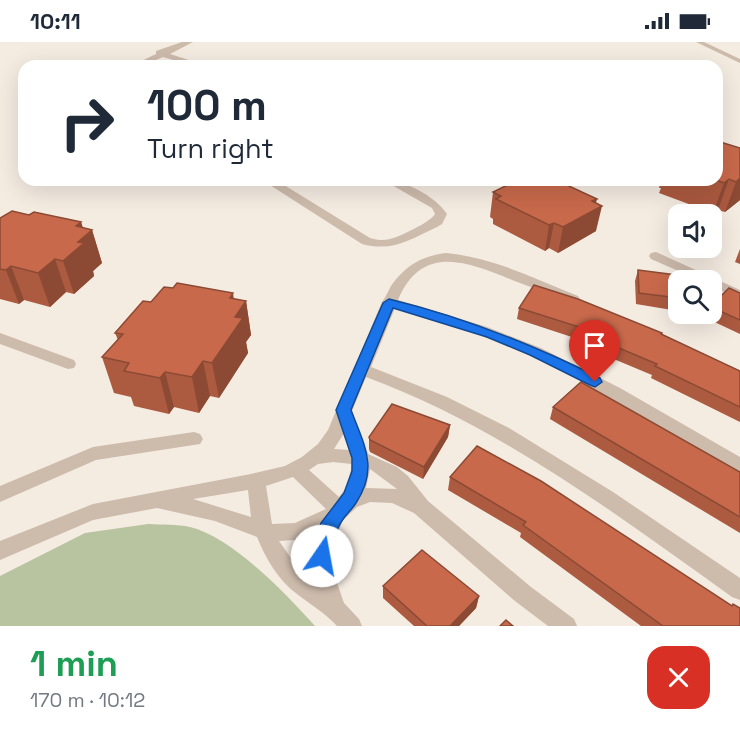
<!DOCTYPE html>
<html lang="en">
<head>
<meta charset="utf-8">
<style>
	body { margin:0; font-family:"Space Grotesk",sans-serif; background:#f6f6f7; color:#1f2937; height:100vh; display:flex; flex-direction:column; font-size:22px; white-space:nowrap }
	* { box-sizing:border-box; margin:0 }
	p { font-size:20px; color:#747a83 }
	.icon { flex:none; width:33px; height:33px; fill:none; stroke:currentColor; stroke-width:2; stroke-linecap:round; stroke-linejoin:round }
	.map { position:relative; height:584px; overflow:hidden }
	.side { display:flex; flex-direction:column; background:#fff; flex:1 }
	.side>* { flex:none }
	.top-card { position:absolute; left:18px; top:18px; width:705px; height:126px; border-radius:18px; box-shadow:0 6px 24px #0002; background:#fff; color:#1f2937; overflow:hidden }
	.controls { position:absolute; left:668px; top:162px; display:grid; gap:12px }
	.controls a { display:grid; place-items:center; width:54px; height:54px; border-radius:12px; background:#fff; box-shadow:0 6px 24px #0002; font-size:30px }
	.pin { position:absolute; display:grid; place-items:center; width:51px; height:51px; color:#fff; margin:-62px -26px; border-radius:50% 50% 50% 0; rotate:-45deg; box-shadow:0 0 6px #0007 }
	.pin .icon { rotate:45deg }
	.me { position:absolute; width:66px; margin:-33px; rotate:12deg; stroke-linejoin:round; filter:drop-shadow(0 0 4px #0008) }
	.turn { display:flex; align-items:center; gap:21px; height:126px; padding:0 30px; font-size:27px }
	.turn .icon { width:78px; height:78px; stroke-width:2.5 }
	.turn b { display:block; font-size:42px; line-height:51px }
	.round { display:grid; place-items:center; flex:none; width:63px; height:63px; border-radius:18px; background:#f6f6f7 }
	.summary { display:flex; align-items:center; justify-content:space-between; height:102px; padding:0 30px }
	h1 { font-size:36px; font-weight:800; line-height:45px; color:#1e9e55 }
	.status { display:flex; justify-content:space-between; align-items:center; height:42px; padding:0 30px; background:#fff; direction:ltr }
	.status svg { height:16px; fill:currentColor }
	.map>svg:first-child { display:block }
	.green { fill:#b8c4a0 }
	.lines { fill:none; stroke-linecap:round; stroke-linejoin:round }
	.service { fill:#cdbbac; fill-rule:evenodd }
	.minor { fill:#cdbbac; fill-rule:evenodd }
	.wall { fill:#ac5a40 }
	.shaded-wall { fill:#8c4a34 }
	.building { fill:#c8694b; stroke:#8c4a34; stroke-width:1.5 }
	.route { fill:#1a73e8; stroke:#114b97; stroke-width:1.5 }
</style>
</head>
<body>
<div class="status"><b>10:11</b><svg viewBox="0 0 49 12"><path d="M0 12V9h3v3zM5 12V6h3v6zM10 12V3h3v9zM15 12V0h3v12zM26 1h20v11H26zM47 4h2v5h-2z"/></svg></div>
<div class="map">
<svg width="740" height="584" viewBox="0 0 740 584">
	<rect width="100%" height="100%" fill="#f4ebe1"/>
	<path class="green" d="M 148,482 C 161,483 177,482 190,485 C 232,495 286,552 315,584 L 0,584 L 0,534 L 85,491 Z"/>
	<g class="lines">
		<path class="service" d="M 696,0 L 704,0 L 740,17 L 740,21 Z"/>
		<path class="minor" d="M 182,0 L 193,0 L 170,12 L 207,24 L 194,24 L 163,15 L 142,24 L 131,24 L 156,12 L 156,9 Z
			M 262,138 L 276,138 L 370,196 C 377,198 383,199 390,197 C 399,195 431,180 435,172 L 432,166 L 383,138 C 405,138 435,154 447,172 L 442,182 L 437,185 C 409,198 393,210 362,202 Z
			M 656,210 L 740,248 L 740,257 L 711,244 L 711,238 L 699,238 L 651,217 L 649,214 L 651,211 Z
			M 446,211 C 492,215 536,237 578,254 L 580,257 L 573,261 L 568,260 C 549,252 531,245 512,238 C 468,220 422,201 398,258 L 487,285 L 541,306 L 620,346 L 740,415 L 740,431 L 583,340 L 531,314 L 477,292 L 403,268 L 395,266 L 371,325 L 447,355 L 509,386 L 613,450 L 740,536 L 740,558 L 732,555 C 616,472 501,385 366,335 L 352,369 L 368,412 L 397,425 L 408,434 L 428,459 L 531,545 L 574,577 L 577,584 L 548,584 L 515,559 L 414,471 L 392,461 L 370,460 L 357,465 L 343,478 L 337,493 L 334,516 L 337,541 L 344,561 L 359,577 L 362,584 L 337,584 C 325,571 311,563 297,552 C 278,538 266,517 257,495 L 215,479 L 157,466 L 93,478 L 0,518 L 0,499 L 93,462 L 251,432 L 285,424 L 302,415 L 318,402 L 328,388 L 382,260 C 386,255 388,249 391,244 C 406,223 422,214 446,211 ZM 344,391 L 349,408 L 334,407 ZM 333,420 L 352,422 L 348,443 L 339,455 L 309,428 L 318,422 ZM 370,427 L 397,447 L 366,446 ZM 293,435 L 326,467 L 295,481 L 272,482 L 266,444 ZM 248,448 L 251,475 L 193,457 ZM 318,490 L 313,516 L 316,542 L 298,526 L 279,499 L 295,498 Z
			M 0,291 L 74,318 L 76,322 L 74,326 L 68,327 L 0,302 Z
			M 194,390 L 200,392 L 203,397 L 200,402 L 96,418 L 0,460 L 0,444 L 93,405 Z"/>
	</g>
	<path class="wall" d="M 740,106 L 740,158 L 725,170 L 718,168 L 713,171 L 659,151 L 661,146 L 659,146 L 661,138 L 717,138 Z
		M 493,150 L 596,161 L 596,189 L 558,211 L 549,206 L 545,209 L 493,182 L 493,177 L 490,175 Z
		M 29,173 L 81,180 L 83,186 L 92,188 L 102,221 L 93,229 L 94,234 L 74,252 L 66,250 L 50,265 L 24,258 L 19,262 L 0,257 L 0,176 Z
		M 740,207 L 740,222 L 735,220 Z
		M 638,228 L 678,238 L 678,269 L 636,262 L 635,239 Z
		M 740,251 L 740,292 L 706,276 L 707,272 L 711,272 L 711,264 Z
		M 234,257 L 246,259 L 251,293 L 246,300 L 248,311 L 219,356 L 210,354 L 199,371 L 174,365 L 169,372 L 134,364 L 131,355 L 114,351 L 102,315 L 118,298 L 115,291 L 151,260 Z
		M 519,266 L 662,291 L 661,293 L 740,329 L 740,380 L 651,336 L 652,333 L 585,305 L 587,300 L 517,277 Z
		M 553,365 L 740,430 L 740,491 L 550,377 Z
		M 450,383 L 448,395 L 423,437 L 370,410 L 369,407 L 369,395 Z
		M 450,435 L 740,584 L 641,584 L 520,495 L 521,491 L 448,448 Z
		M 383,544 L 479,554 L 476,566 L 459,584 L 414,584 L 383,556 Z"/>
	<path class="shaded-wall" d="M 740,136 L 740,158 L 725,170 L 736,140 Z
		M 729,137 L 718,168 L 713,171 L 724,141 Z
		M 597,157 L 594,168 L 602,164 L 596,189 L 558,211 L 563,185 L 592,159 Z
		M 81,180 L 85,194 L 92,188 L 102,221 L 93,229 L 94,234 L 74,252 L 63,219 L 76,184 Z
		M 554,181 L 549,206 L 545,209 L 549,183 Z
		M 55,217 L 66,250 L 50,265 L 38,231 Z
		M 11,224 L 24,258 L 19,262 L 6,228 Z
		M 233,251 L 236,273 L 246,259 L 251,293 L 246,300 L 248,311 L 219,356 L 212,321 L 230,256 Z
		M 203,319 L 210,354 L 199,371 L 192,335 Z
		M 165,330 L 174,365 L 169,372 L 160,336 Z
		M 450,383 L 448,395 L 423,437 L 424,425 Z
		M 479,554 L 476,566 L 459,584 L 450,584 Z"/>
	<path class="building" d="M 717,99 L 740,106 L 740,136 L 736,140 L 729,137 L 724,141 L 716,138 L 717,138 Z
		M 518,138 L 556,138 L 597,157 L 592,159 L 602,164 L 563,185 L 554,181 L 549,183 L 496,157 L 501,154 L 493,150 Z
		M 12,169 L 29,173 L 34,170 L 81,180 L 76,184 L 92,188 L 78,200 L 84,201 L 63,219 L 55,217 L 38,231 L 11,224 L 6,228 L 0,227 L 0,176 Z
		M 638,228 L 700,236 L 701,238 L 678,238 L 678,256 L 639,251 Z
		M 177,241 L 233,251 L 230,256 L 246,259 L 235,275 L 243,276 L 212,321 L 203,319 L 192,335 L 165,330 L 160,336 L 124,329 L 129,321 L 102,315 L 123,292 L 115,291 L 143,259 L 151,260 L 164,245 L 173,246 Z
		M 534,243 L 578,257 L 662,291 L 661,292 L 740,329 L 740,365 L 655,324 L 657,322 L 588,293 L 592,289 L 519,266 Z
		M 729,246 L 740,251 L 740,278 L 711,265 L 711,264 Z
		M 581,340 L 740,430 L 740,475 L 553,365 Z
		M 392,362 L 450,383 L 424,425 L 370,398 L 369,395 Z
		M 477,404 L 541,439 L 732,564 L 733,562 L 740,566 L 740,584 L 663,584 L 523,483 L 526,480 L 450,435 Z
		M 422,508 L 479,554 L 450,584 L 427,584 L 383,544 Z
		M 506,578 L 513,584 L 500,584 Z"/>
	<path class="route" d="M 389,257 C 463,275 532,302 600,336 L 602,340 L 595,345 L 590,343 L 530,313 L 487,295 L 393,266 L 351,368 C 364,403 379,426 356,461 C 351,469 343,475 339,484 C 333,495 334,508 329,520 L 322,522 L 316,520 L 313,514 L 321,481 L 344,451 L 352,429 L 352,416 L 336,368 L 383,261 Z"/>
</svg>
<div class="controls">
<a><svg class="icon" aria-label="sound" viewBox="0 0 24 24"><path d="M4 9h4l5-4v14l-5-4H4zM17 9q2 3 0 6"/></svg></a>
<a><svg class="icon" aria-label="search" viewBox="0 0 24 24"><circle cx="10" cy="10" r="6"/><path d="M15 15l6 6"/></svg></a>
</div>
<div class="pin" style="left:595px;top:340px;background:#d93025"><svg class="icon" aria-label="arrive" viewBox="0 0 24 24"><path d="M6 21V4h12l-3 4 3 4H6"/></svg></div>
<svg class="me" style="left:322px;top:514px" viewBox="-20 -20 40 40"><circle r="19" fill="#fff"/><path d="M0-13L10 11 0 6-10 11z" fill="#1a73e8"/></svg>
<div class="top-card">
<div class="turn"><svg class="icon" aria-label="right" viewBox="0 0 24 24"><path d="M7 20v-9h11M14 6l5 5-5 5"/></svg><div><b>100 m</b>Turn right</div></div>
</div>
</div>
<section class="side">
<div class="summary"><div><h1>1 min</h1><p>170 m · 10:12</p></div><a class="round" style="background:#d93025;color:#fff"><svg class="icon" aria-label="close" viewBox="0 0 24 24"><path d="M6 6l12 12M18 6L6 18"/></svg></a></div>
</section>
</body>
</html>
